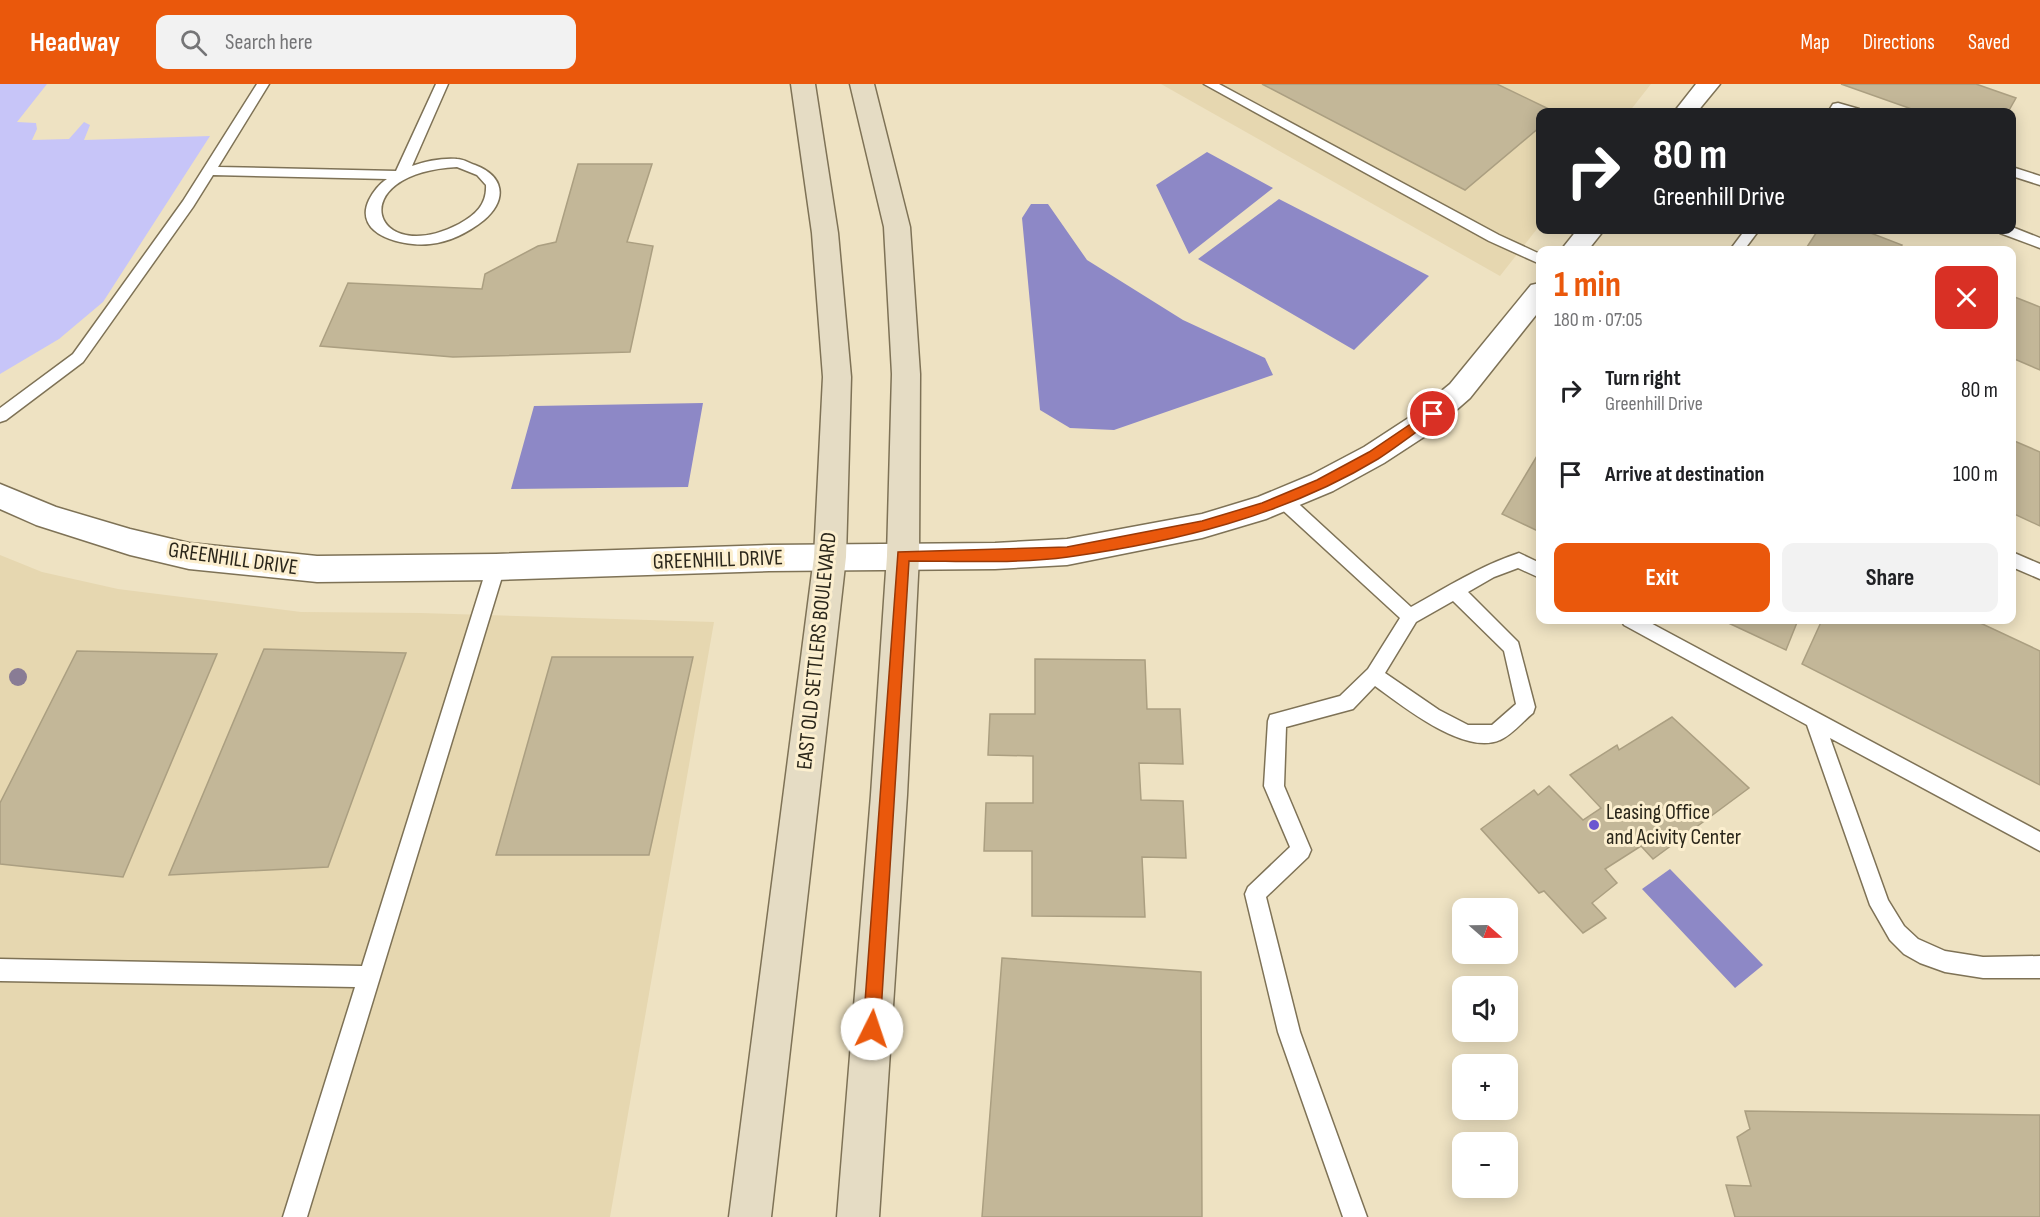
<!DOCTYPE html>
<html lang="en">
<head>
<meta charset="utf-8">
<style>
	body { margin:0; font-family:"Sofia Sans Condensed",sans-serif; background:#f2f2f2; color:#202124; height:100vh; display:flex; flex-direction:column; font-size:22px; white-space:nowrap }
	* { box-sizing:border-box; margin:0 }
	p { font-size:20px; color:#757577 }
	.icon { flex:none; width:33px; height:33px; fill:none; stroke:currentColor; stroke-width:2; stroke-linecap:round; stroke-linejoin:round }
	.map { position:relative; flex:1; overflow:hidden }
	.details { position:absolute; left:1536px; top:162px; width:480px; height:378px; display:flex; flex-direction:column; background:#fff; border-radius:12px; box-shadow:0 3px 15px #0003 }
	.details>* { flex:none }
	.hud { position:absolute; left:1536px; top:24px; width:480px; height:126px; border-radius:12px; box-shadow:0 3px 15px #0003; background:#202124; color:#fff; overflow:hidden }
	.needle { width:39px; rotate:110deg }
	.buttons { position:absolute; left:1452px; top:814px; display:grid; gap:12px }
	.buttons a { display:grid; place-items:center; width:66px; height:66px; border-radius:12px; background:#fff; box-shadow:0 3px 15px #0003; font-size:30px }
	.pin { position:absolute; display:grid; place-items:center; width:51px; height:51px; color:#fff; margin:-26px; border:3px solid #fff; border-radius:50%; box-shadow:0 2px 6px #0007 }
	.me { position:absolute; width:66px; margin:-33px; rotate:4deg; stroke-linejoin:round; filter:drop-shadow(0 0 4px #0008) }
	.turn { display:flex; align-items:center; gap:21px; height:126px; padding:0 18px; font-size:27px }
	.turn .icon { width:78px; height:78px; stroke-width:2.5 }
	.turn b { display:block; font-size:42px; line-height:51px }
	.round { display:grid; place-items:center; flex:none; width:63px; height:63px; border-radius:12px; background:#f2f2f2 }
	.headline { display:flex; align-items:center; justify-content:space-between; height:102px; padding:0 18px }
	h1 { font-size:36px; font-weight:700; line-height:45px; color:#ea580c }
	.cta { display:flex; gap:12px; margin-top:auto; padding:12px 18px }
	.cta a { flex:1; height:69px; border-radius:12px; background:#ea580c; color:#fff; font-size:24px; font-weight:700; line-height:69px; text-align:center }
	.cta a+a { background:#f2f2f2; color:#202124 }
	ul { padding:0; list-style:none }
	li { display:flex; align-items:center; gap:18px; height:84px; padding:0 18px }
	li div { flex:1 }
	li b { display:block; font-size:22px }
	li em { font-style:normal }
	header { display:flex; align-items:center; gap:36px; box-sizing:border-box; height:84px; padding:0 30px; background:#ea580c; color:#fff }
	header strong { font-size:28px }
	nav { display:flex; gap:33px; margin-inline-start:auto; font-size:21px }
	.search { width:420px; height:54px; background:#f2f2f2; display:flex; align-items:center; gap:15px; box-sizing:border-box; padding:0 21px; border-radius:12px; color:#757577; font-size:22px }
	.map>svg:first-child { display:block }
	.built { fill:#e6d7b0 }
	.green { fill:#c7c5f8 }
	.water { fill:#8d88c6 }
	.building { fill:#c3b798; stroke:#ab9f81; stroke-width:1.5 }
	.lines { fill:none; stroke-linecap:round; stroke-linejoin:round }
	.service-casing { stroke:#7e7256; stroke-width:3 }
	.tertiary-casing { stroke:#7e7256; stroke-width:3 }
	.secondary-casing { stroke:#7e7256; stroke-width:3 }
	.service { fill:#fff; fill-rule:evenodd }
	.tertiary { fill:#fff; fill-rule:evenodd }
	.secondary { fill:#e5dcc4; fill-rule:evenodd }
	.tree { fill:#897c95 }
	.route { fill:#ea580c; stroke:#983908; stroke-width:1.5 }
	.poi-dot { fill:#6b56d0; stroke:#fcefcf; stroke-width:2 }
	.labels { text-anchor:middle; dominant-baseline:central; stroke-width:6; stroke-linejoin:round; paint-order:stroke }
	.street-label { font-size:22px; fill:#2a261a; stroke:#fcefcf }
	.poi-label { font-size:22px; fill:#2a261a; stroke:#fcefcf; text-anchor:start }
</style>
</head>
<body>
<header>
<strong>Headway</strong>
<div class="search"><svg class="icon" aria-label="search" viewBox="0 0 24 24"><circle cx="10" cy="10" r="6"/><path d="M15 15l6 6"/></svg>Search here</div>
<nav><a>Map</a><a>Directions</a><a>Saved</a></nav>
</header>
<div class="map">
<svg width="2040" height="1133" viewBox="0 0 2040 1133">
	<rect width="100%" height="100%" fill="#eee2c2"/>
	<path class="built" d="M 1161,0 L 1651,0 L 1629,28 L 1540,28 L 1540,141 L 1500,192 Z
		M 0,471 L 42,488 L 118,505 L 301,528 L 421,529 L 714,538 L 610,1133 L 0,1133 Z"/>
	<path class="green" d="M 0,0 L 47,0 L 17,38 L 36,39 L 37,45 L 32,56 L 69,55 L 84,38 L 90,41 L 84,56 L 210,52 L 103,218 L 59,255 L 0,290 Z"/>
	<path class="water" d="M 1207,68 L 1273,104 L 1189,170 L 1156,101 Z
		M 1279,115 L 1429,192 L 1354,266 L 1198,175 Z
		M 1031,120 L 1048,120 L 1087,176 L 1183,236 L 1265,274 L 1273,291 L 1114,346 L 1070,344 L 1040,326 L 1022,134 Z
		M 703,319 L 688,403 L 511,405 L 534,322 Z
		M 1670,785 L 1763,881 L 1735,904 L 1642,805 Z"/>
	<path class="building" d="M 1262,0 L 1497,0 L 1555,28 L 1540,28 L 1540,43 L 1465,106 Z
		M 1841,0 L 1976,0 L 2016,14 L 2008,28 L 1920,28 Z
		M 578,80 L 652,80 L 627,158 L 653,162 L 630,268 L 453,273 L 320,262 L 348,199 L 482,205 L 485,190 L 538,162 L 556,158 Z
		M 1818,146 L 1863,146 L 1902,161 L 1898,166 L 1805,166 Z
		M 2012,212 L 2040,223 L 2040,286 L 2012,274 Z
		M 2012,356 L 2040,368 L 2040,442 L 2012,429 Z
		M 1540,367 L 1540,448 L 1502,430 Z
		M 1722,536 L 1798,536 L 1786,566 Z
		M 1822,536 L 1974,536 L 2040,567 L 2040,701 L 1802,580 Z
		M 264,565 L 406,569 L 328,783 L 169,791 Z
		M 77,567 L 217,570 L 123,793 L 0,780 L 0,719 Z
		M 552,573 L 693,573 L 649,771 L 496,771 Z
		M 1035,575 L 1145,576 L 1147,625 L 1180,625 L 1183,680 L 1139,679 L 1141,716 L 1183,717 L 1186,774 L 1142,773 L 1145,833 L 1032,832 L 1032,767 L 984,767 L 986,719 L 1033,719 L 1033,672 L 988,671 L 990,630 L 1035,630 Z
		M 1672,633 L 1749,704 L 1653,775 L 1641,762 L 1605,785 L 1617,799 L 1592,819 L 1606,834 L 1583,849 L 1544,807 L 1539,809 L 1481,745 L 1534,706 L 1538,711 L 1549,702 L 1583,736 L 1601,724 L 1570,691 L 1617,661 L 1619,666 Z
		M 1002,874 L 1201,888 L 1202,1133 L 982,1133 Z
		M 1745,1027 L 2040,1031 L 2040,1133 L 1735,1133 L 1726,1101 L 1751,1102 L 1737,1053 L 1750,1045 Z"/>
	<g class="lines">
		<defs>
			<path id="service" d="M 257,0 L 269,0 L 218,83 L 396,87 L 436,0 L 448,0 L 412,82 C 426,77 443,74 457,75 C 463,75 469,79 475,81 C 504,92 508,115 484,136 C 469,148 450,158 430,160 C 406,163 352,152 369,116 C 373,108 379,100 387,95 L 213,91 L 193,123 L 83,278 L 6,336 L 0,338 L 0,324 L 73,270 L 183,117 ZM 457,83 L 477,91 L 486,101 C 487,120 476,131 459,140 C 372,185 341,89 457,83 Z
				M 1204,0 L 1219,0 L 1499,151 L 1540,170 L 1540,180 L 1489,157 Z
				M 1838,19 L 1859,25 L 1860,28 L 1828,28 L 1833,20 Z
				M 2012,83 L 2040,92 L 2040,101 L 2012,92 Z
				M 2012,143 L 2040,154 L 2040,164 L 2000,149 L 1998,146 L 2012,146 Z
				M 1745,146 L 1759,146 L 1744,166 L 1730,166 Z
				M 1283,409 L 1289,411 L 1411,523 C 1447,503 1480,482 1519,469 L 1540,479 L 1540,494 L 1518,484 L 1494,493 L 1468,508 L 1518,558 L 1535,623 L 1533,629 C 1523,637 1512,651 1500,656 C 1464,672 1403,622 1375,602 L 1353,625 L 1286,643 L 1284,702 L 1311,766 L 1308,773 L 1266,813 L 1300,948 L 1367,1133 L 1343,1133 L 1278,948 L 1245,810 L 1248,803 L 1290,763 L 1264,702 L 1268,637 L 1270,631 L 1340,612 L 1368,585 L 1400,534 L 1277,421 L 1275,416 L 1277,411 ZM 1453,517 L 1504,567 L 1516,620 L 1492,641 L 1468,641 L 1439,626 L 1385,589 L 1416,538 Z
				M 2012,468 L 2040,480 L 2040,495 L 2012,483 Z
				M 496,476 L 502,478 L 505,483 L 307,1133 L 283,1133 L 355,903 L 0,897 L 0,875 L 362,882 L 487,483 L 490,478 Z
				M 1621,536 L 1645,536 L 2040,748 L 2040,767 L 1830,654 L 1888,816 L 1904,842 L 1918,855 L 1945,867 L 1983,873 L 2040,872 L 2040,894 L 1983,894 L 1945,888 L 1920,879 L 1904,870 L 1890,856 L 1870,821 L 1807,641 L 1624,541 Z"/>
			<path id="tertiary" d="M 1696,0 L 1720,0 L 1697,28 L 1674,28 Z
				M 1577,146 L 1604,146 L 1588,166 L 1561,166 Z
				M 1540,199 L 1540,226 L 1470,314 L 1430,349 L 1384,379 L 1333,407 L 1266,435 L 1202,454 L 1067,481 L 995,485 L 769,487 L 496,496 L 317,498 L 189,485 L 130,471 L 36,441 L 0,425 L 0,400 L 56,423 L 130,445 L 189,459 L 317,472 L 496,470 L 769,461 L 995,459 L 1067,455 L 1202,430 L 1258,413 L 1311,391 L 1364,363 L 1410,333 L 1450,300 L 1531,201 Z"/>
			<path id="secondary" d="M 791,0 L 815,0 L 838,149 L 851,293 L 846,473 L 771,1133 L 729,1133 L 814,473 L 823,293 L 812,149 Z
				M 850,0 L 874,0 L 910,143 L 920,290 L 919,472 L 907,711 L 879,1133 L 837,1133 L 871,711 L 887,472 L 892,290 L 884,143 Z"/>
		</defs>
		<use href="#service" class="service-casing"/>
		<use href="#tertiary" class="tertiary-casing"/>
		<use href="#secondary" class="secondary-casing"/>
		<use href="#service" class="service"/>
		<use href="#tertiary" class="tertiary"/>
		<use href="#secondary" class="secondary"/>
	</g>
	<circle class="tree" cx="18" cy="593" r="9"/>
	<path class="route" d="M 1433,325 L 1439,330 L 1437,333 C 1417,347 1398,362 1378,375 C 1284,432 1175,458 1068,473 C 1016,480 961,477 909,477 L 880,945 L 877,951 L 872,953 L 866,951 L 863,945 L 898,468 L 1067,463 L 1202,437 L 1262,419 L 1317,396 L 1369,368 Z"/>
	<circle class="poi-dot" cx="1594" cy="741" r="6"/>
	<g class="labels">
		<g class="street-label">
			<text transform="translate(233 475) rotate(8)">GREENHILL DRIVE</text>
			<text transform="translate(718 476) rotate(-2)">GREENHILL DRIVE</text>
			<text transform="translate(817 567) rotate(-84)">EAST OLD SETTLERS BOULEVARD</text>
		</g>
		<g class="poi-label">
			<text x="1606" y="728">Leasing Office<tspan x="1606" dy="25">and Acivity Center</tspan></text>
		</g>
	</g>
</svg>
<div class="buttons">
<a><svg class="needle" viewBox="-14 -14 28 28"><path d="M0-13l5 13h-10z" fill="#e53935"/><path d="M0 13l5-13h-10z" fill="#757577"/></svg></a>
<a><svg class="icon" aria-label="sound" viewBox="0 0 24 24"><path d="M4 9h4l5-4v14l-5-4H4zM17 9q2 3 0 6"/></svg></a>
<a>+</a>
<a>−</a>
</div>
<div class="pin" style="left:1433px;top:330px;background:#d93025"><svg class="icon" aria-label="arrive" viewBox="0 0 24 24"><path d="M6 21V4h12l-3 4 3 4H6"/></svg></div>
<svg class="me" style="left:872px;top:945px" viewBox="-20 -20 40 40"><circle r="19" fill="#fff"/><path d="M0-13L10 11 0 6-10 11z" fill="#ea580c"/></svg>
<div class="hud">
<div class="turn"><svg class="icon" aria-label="right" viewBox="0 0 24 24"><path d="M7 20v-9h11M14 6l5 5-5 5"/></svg><div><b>80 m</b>Greenhill Drive</div></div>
</div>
<section class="details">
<div class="headline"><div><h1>1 min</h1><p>180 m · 07:05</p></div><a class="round" style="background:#d93025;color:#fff"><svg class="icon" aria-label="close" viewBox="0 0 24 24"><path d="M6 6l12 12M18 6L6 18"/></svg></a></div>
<ul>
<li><svg class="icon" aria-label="right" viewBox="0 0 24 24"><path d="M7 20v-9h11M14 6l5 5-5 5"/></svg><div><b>Turn right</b><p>Greenhill Drive</p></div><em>80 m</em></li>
<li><svg class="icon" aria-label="arrive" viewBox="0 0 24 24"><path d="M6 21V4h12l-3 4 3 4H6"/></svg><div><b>Arrive at destination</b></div><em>100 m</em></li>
</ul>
<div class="cta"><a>Exit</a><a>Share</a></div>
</section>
</div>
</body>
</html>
